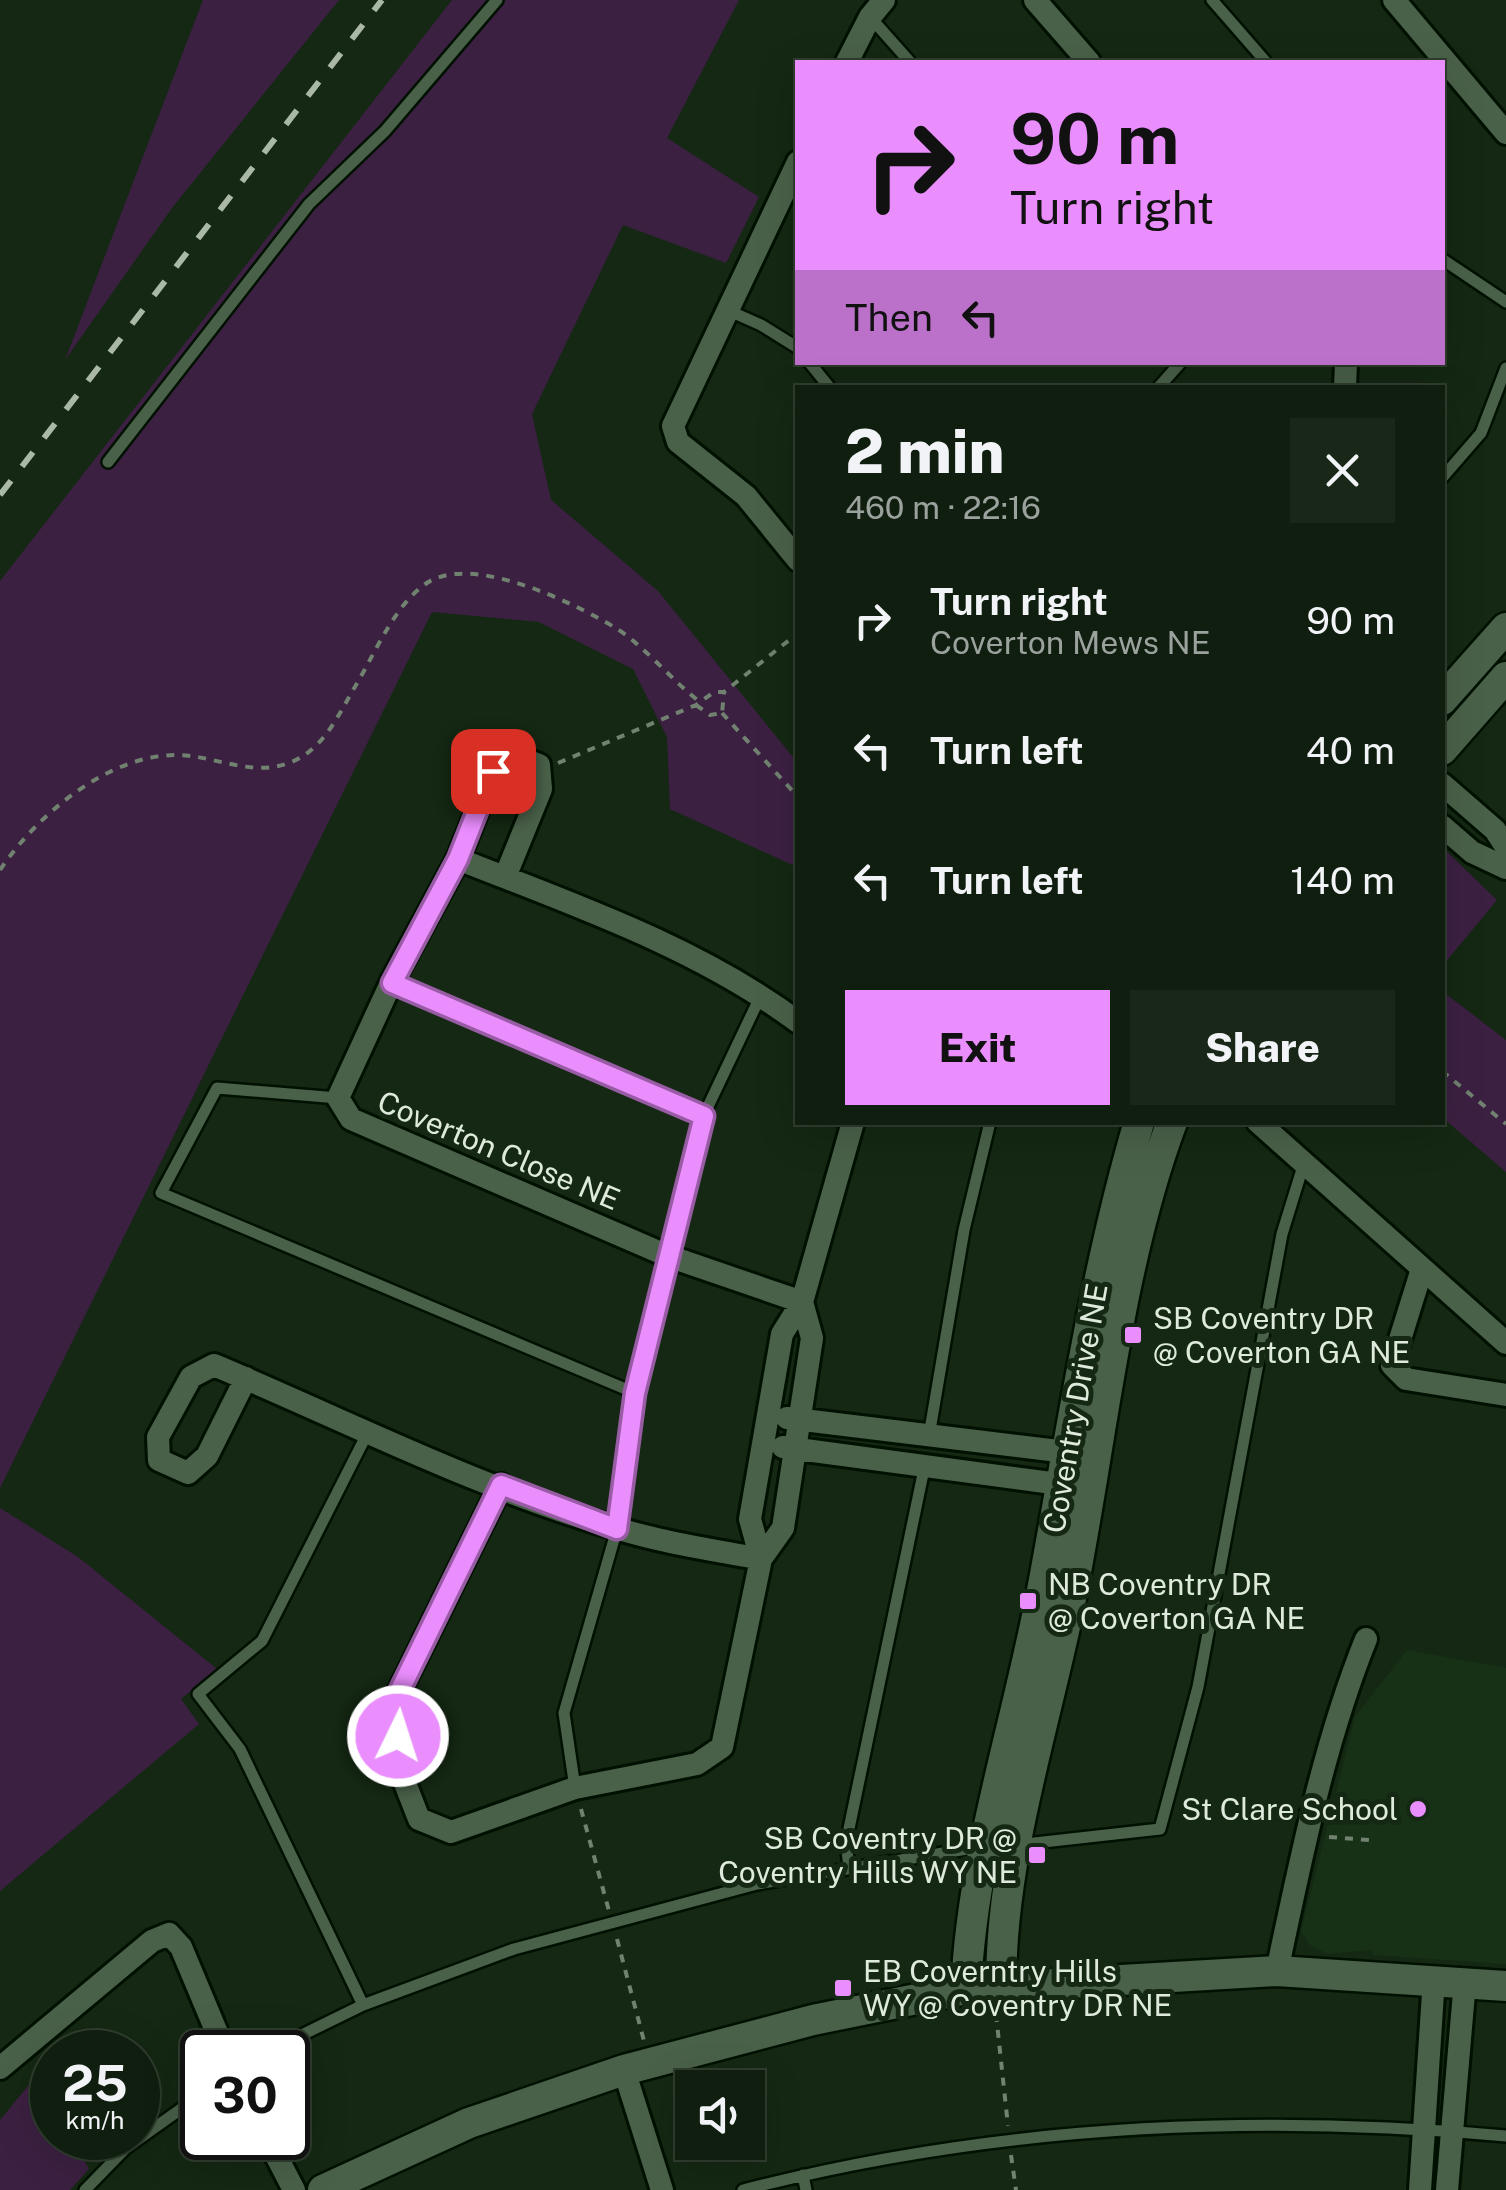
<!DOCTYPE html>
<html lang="en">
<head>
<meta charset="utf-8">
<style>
	body { margin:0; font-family:"Public Sans",sans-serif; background:#182717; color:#f1f3f6; height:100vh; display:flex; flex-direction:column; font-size:38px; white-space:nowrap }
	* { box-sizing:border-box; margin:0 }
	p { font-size:32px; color:#9ba29e }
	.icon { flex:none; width:55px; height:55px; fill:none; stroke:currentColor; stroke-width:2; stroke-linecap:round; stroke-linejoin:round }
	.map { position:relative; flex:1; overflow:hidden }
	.drawer { position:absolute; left:795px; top:385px; width:650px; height:740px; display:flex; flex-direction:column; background:#0f1e0e; border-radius:0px; box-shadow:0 10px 40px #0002,0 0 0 2px #2f3c2e }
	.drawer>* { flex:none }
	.hud { position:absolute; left:795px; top:60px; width:650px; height:305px; border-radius:0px; box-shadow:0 10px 40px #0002,0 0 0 2px #2f3c2e; background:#ea8dfd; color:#111; overflow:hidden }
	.buttons { position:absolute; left:675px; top:2070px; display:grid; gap:20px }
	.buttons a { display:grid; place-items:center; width:90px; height:90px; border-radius:0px; background:#0f1e0e; box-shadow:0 10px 40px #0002,0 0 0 2px #2f3c2e; font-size:50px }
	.speed { position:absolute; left:30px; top:2030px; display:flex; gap:20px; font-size:50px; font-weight:700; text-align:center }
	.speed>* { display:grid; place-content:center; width:130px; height:130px; border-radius:50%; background:#0f1e0e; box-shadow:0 10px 40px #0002,0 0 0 2px #2f3c2e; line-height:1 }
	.speed small { font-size:25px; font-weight:400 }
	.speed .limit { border:5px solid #111; border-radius:15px; background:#fff; color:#111 }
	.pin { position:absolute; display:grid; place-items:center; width:85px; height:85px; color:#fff; margin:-42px; border-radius:20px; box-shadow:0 5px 15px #0006 }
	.me { position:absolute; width:110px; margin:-55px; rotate:4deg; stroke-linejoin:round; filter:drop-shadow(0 0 8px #0008) }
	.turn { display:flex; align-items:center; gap:35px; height:210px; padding:0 50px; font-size:45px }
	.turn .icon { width:130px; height:130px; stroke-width:2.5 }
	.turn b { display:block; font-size:70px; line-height:85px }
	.then { display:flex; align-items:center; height:95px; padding:0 50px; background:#0003; gap:20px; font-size:38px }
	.round { display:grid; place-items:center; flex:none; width:105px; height:105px; border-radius:0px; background:#182717 }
	.head { display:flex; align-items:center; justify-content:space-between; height:170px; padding:0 50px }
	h1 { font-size:60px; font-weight:800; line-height:75px }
	.cta { display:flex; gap:20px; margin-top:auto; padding:20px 50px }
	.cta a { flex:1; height:115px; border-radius:0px; background:#ea8dfd; color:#111; font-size:40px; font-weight:800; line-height:115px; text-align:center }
	.cta a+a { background:#182717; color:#f1f3f6 }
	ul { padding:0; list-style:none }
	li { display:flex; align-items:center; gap:30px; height:130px; padding:0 50px }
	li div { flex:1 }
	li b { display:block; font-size:38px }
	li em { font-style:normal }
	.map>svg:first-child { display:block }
	.built { fill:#173116 }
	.green { fill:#3c2042 }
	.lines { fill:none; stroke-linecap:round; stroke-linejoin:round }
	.lane-casing { stroke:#011101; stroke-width:16 }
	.street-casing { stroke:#011101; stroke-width:28 }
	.secondary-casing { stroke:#011101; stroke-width:35 }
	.path { stroke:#718270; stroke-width:4; stroke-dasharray:8 8; stroke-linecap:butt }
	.lane { stroke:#4a6149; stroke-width:11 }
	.street { stroke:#4a6149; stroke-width:22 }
	.secondary { stroke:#4a6149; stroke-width:30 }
	.rail { stroke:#a9b8a7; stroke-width:6; stroke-dasharray:18 18; stroke-linecap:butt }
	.route-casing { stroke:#985ca4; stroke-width:25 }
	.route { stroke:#ea8dfd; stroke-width:18 }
	.poi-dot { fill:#ea8dfd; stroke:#142813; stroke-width:4 }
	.labels { text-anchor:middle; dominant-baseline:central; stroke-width:10; stroke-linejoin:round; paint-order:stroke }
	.street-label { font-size:30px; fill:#deebdc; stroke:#142813 }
	.poi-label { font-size:30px; fill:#deebdc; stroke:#142813; text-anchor:start }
</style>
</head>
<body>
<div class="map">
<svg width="1506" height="2190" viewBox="0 0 1506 2190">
	<rect width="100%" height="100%" fill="#142813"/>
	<path class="built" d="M 1407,1650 L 1506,1668 L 1506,1964 L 1373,1955 L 1372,1950 L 1327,1954 L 1310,1945 L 1301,1931 L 1355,1717 Z"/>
	<path class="green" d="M 203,0 L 339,0 L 172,208 L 65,360 Z
		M 452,0 L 739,0 L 667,138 L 759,197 L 726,263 L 623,225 L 532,414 L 551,500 L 658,591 L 797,762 L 797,867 L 670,809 L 667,737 L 633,669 L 539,622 L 432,612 L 0,1488 L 0,581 Z
		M 1443,848 L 1497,900 L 1443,965 Z
		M 1442,991 L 1506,1040 L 1506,1172 L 1443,1118 Z
		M 0,1508 L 78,1557 L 217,1669 L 181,1699 L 199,1724 L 0,1891 Z
		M 37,2075 L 52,2103 L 52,2138 L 72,2138 L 89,2169 L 70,2190 L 0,2190 L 0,2120 Z"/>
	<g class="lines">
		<defs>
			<path id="lane" d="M 1212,0 L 1266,62
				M 870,17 L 910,62
				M 1442,259 L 1506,302
				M 725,309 L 761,325 L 798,348
				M 809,362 L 830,388
				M 1158,388 L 1181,362
				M 108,462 L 309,204 L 385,131 L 497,0
				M 1442,478 L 1481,433 L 1506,368
				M 391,983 L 703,1117
				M 338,1098 L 217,1088 L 161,1193 L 635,1393
				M 929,1436 L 964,1230 L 990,1122
				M 575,1788 L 564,1713 L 617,1529 L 635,1393 L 703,1117 L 761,995
				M 1016,1845 L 1160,1829 L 1198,1687 L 1282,1234 L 1304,1163
				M 849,1867 L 846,1843 L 924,1469
				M 363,2005 L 240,1749 L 198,1694 L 262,1641 L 368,1432
				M 267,2052 L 363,2005 L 514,1949 L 757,1884 L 979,1847
				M 803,2175 L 806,2190
				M 85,2190 L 126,2148 L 202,2094
				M 743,2190 C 994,2125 1249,2113 1506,2136"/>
			<path id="street" d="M 1035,0 L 1089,62
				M 1394,0 L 1506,133
				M 847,62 L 870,17 L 884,0
				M 798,162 L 673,426 L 678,442 L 746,496 L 798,560
				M 1345,388 L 1346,362
				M 1442,784 L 1495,830 L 1506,847
				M 1442,826 L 1472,852 L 1506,868
				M 458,859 L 493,771 L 513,755 L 539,765 L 541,789 L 505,877
				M 798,1022 C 697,947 574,905 458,859 L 391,983 L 338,1098 L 351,1119 L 668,1256 L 802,1302
				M 1258,1122 L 1506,1343
				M 1422,1269 L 1392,1365 L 1406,1379 L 1506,1395
				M 246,1378 L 207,1456 L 188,1473 L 159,1460 L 158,1437 L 191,1377 L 214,1365 C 347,1421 480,1489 619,1529 C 665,1543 714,1550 761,1559
				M 787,1418 L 1083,1454
				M 783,1447 L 1074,1486
				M 501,1485 L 396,1698 L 401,1773 L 419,1819 L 451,1832 L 575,1788 L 697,1764 L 722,1747 L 761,1559 L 783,1528 L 812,1338 L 802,1302
				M 761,1559 L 750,1519 L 782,1334 L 802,1302 L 853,1122
				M 1277,1971 C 1301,1859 1323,1746 1366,1639
				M 0,2068 L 152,1941 L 169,1934 L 181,1947 L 225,2052
				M 624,2070 L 662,2190
				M 267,2138 L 294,2190
				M 1420,2190 L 1434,1978
				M 1447,2190 L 1465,1981"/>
			<path id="secondary" d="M 1442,700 L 1506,628
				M 1442,750 L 1506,677
				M 1001,1986 C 1001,1859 1042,1736 1068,1613 C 1101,1454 1115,1274 1172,1122
				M 966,1989 C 972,1855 1016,1727 1041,1596 C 1071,1437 1093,1278 1139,1122
				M 323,2190 L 469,2123 L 624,2070 L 813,2020 L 966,1989 L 1277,1971 L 1506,1986"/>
		</defs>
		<use href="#lane" class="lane-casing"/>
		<use href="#street" class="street-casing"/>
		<use href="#secondary" class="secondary-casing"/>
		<path class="path" d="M 696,705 L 710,715 L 722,713 L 724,693
			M 722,713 L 798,797
			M 558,763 L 696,705 L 714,692 L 724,692 L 798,633
			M 0,870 C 36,816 108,754 178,755 C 216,756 251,777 289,763 C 324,750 338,715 356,685 C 375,653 394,607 424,585 C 468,551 572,602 614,627 C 643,644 672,681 700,702
			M 1442,1071 L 1506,1124
			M 581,1809 L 609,1911
			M 1329,1837 L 1369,1840
			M 617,1939 L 644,2041
			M 996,2014 L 1008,2126
			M 1011,2155 L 1016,2190"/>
		<use href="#lane" class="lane"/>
		<use href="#street" class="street"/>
		<use href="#secondary" class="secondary"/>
		<path class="rail" d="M 0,495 L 382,0"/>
	</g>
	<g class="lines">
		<defs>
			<path id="route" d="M 398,1736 L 396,1698 L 501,1485 L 617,1529 L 635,1393 L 704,1116 L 392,983 L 458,859 L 493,771"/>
		</defs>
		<use href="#route" class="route-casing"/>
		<use href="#route" class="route"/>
	</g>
	<g class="poi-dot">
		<rect x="1123" y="1325" width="20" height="20" rx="5"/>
		<rect x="1018" y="1591" width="20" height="20" rx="5"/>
		<circle cx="1418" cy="1809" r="10"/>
		<rect x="1027" y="1845" width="20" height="20" rx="5"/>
		<rect x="833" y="1978" width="20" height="20" rx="5"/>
	</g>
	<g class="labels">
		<g class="street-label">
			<text transform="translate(499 1150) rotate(23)">Coverton Close NE</text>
			<text transform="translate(1075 1408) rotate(-80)">Coventry Drive NE</text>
		</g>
		<g class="poi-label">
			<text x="1153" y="1318">SB Coventry DR<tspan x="1153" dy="34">@ Coverton GA NE</tspan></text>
			<text x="1048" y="1584">NB Coventry DR<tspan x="1048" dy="34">@ Coverton GA NE</tspan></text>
			<text x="1398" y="1809" text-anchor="end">St Clare School</text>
			<text x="1017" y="1838" text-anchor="end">SB Coventry DR @<tspan x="1017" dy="34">Coventry Hills WY NE</tspan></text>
			<text x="863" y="1971">EB Coverntry Hills<tspan x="863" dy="34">WY @ Coventry DR NE</tspan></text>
		</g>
	</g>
</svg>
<div class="buttons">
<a><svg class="icon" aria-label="sound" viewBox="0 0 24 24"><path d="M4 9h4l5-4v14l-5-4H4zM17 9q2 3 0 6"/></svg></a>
</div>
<div class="speed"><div>25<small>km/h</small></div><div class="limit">30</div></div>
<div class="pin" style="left:493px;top:771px;background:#d93025"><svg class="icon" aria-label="arrive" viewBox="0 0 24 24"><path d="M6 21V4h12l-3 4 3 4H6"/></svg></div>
<svg class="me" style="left:398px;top:1736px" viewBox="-20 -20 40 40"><circle r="17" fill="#ea8dfd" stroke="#fff" stroke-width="3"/><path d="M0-11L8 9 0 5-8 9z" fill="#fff"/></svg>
<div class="hud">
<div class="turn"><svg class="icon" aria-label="right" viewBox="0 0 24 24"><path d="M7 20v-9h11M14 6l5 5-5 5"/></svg><div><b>90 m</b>Turn right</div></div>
<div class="then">Then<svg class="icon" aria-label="left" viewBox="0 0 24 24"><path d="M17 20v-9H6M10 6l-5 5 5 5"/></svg></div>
</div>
<section class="drawer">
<div class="head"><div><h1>2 min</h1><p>460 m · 22:16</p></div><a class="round"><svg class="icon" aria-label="close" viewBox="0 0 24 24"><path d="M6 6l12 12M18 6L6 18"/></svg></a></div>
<ul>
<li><svg class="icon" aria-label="right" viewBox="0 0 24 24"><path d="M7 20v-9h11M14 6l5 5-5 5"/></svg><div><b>Turn right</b><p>Coverton Mews NE</p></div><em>90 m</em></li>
<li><svg class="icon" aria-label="left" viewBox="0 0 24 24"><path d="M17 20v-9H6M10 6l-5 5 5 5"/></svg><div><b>Turn left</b></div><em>40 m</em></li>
<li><svg class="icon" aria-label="left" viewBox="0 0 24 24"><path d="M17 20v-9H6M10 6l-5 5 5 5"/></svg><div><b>Turn left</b></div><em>140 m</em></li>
</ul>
<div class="cta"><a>Exit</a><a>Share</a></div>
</section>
</div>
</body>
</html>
